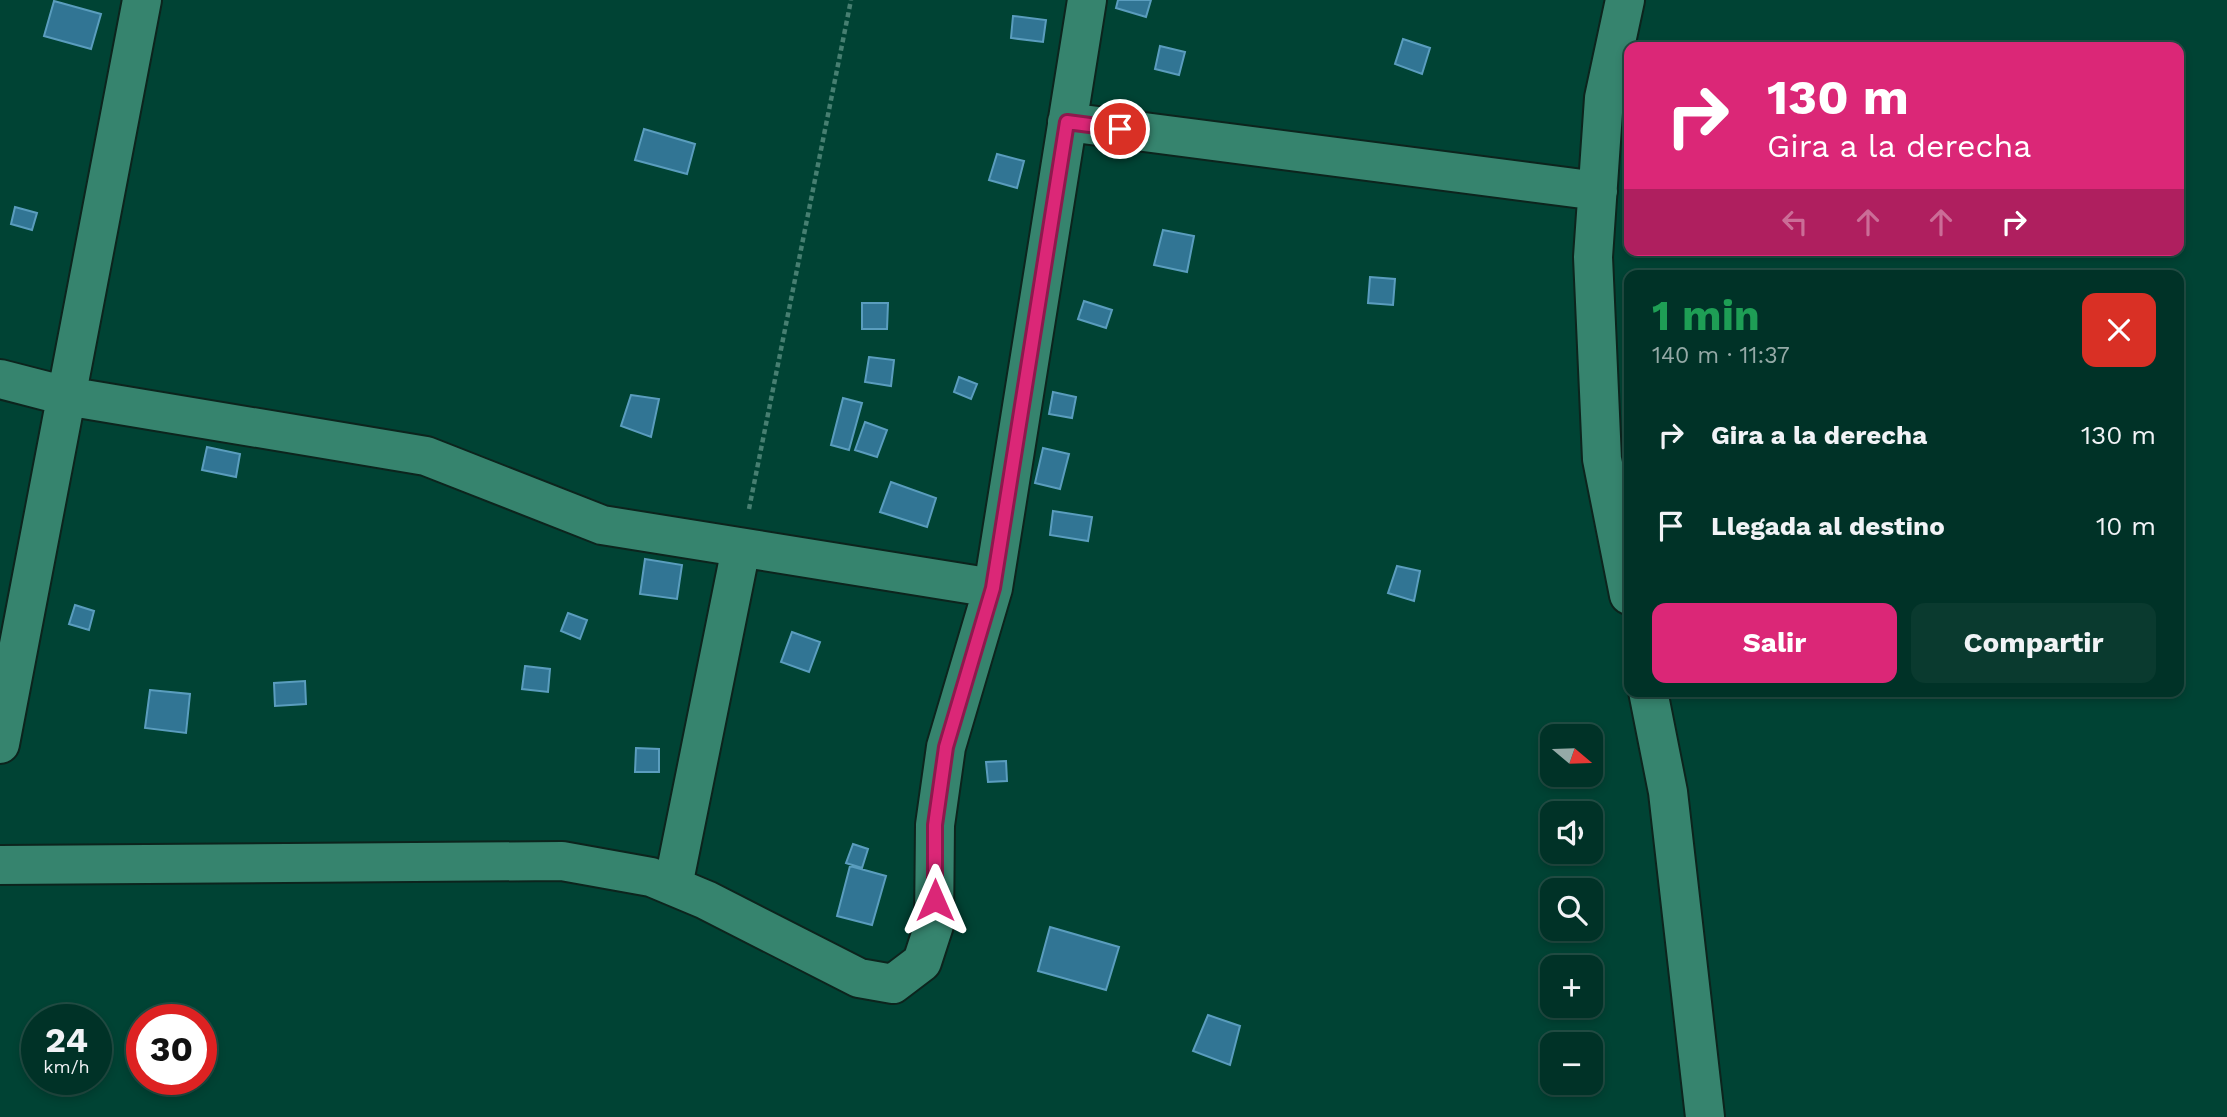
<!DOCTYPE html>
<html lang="es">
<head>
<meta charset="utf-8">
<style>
	body { margin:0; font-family:"Work Sans",sans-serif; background:#0a3a2f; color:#f1f3f6; height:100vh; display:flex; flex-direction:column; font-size:26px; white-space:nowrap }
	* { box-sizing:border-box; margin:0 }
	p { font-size:23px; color:#95aaa7 }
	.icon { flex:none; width:38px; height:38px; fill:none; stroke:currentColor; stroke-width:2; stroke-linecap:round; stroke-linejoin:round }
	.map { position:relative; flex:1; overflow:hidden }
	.drawer { position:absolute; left:1624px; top:270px; width:560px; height:427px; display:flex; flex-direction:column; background:#003227; border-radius:14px; box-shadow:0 4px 10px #0003,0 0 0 2px #224d44 }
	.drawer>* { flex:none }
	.top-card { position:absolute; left:1624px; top:42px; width:560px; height:214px; border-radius:14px; box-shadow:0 4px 10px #0003,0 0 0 2px #224d44; background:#db2777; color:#fff; overflow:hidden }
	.needle { width:46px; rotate:109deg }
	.fabs { position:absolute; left:1540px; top:724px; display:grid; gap:14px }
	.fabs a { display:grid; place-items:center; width:63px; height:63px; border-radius:14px; background:#003227; box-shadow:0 4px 10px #0003,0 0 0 2px #224d44; font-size:35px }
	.speed { position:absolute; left:21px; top:1004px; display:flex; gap:14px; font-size:35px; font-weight:700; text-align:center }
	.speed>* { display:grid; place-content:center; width:91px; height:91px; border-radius:50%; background:#003227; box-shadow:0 4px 10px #0003,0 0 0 2px #224d44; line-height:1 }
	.speed small { font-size:18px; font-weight:400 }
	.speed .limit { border:10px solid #d22; background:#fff; color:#111 }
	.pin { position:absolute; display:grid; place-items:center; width:60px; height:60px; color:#fff; margin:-30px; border:4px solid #fff; border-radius:50%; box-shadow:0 2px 7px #0007 }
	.me { position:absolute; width:77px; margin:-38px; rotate:0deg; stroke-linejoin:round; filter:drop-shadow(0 0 5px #0008) }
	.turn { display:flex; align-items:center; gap:24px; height:147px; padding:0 28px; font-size:32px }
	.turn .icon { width:91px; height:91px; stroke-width:2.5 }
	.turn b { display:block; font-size:49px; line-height:60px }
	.lanes { display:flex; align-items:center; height:66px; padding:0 28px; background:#0003; justify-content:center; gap:35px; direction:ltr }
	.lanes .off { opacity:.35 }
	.round { display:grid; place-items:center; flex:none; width:74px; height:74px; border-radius:14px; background:#0a3a2f }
	.summary { display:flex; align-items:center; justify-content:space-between; height:119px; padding:0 28px }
	h1 { font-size:42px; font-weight:700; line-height:52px; color:#1e9e55 }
	.cta { display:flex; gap:14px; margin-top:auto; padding:14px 28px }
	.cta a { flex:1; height:80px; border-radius:14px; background:#db2777; color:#fff; font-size:28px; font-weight:700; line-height:80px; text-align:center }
	.cta a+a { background:#0a3a2f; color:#f1f3f6 }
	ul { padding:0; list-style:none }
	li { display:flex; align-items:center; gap:21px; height:91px; padding:0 28px }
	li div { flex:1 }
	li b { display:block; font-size:26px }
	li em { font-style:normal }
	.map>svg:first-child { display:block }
	.building { fill:#317594; stroke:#5a9dbe; stroke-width:2 }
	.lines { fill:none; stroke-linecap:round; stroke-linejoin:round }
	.minor-casing { stroke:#0c241d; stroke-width:42 }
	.path { stroke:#477f71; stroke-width:4.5; stroke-dasharray:5 3.5; stroke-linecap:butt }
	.minor { stroke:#36846e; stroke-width:38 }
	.route-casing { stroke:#8e194d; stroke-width:18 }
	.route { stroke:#db2777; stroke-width:12 }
</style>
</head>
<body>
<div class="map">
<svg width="2227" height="1117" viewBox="0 0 2227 1117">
	<rect width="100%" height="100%" fill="#004334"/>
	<path class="building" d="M 1118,0 L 1151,0 L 1146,17 L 1116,8 Z
		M 54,1 L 101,14 L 91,49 L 44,36 Z
		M 1013,16 L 1046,20 L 1043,42 L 1011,38 Z
		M 1403,39 L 1430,48 L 1422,74 L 1395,64 Z
		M 1160,46 L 1185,52 L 1179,75 L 1155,69 Z
		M 644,129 L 695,144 L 687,174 L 635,160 Z
		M 997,154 L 1024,161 L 1017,188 L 989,180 Z
		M 15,207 L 37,213 L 32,230 L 11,224 Z
		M 1163,230 L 1194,236 L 1187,272 L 1154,265 Z
		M 1370,277 L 1395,279 L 1393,305 L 1368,303 Z
		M 1084,301 L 1112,310 L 1106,328 L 1078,319 Z
		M 862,303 L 888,303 L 887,329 L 862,329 Z
		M 869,357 L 894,360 L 891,386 L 865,382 Z
		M 959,377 L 977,384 L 971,399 L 954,392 Z
		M 1053,392 L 1076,397 L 1072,418 L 1049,414 Z
		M 631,395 L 659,399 L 651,437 L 621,426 Z
		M 843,398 L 862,403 L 849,450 L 831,445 Z
		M 865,422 L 887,430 L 877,457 L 855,450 Z
		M 207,447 L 240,454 L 236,477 L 202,470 Z
		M 1043,448 L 1069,454 L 1060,489 L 1035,483 Z
		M 891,482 L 936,498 L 927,527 L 880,512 Z
		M 1053,511 L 1092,517 L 1088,541 L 1050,535 Z
		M 645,559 L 682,565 L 677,599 L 640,594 Z
		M 1397,566 L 1420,571 L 1414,601 L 1388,593 Z
		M 75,605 L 94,611 L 89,630 L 69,624 Z
		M 568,613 L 587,620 L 580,639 L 561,631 Z
		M 792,632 L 820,642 L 809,672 L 781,662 Z
		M 525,666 L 550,669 L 548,692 L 522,689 Z
		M 305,681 L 306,704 L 275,706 L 274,683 Z
		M 150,690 L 190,694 L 186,733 L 145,728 Z
		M 636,748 L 659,749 L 659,772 L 635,772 Z
		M 1006,761 L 1007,781 L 988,782 L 986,762 Z
		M 853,844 L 868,849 L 862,868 L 846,863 Z
		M 850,866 L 886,876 L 872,925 L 837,916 Z
		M 1050,927 L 1119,947 L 1106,990 L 1038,971 Z
		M 1208,1015 L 1240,1026 L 1230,1065 L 1193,1051 Z"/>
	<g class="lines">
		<defs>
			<path id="minor" d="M 1625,0 L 1604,98 L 1593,257 L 1602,459 L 1629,595
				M 1067,122 L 1598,191
				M 0,379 L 66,396 L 426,456 L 602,525 L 993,588 L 1087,0
				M 1648,691 L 1668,792 L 1705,1117
				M 0,744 L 142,0
				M 0,865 L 562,861 L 651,877 L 706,900 L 859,978 L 893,984 L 922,962 L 934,925 L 935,825 L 946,747 L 993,588
				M 673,886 L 741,548"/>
		</defs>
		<use href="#minor" class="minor-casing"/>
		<path class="path" d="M 749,509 L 851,0"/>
		<use href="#minor" class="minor"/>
	</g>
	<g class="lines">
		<defs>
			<path id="route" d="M 935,900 L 935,825 L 946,747 L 993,588 L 1067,122 L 1120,129"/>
		</defs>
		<use href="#route" class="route-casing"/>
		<use href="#route" class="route"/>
	</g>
</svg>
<div class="fabs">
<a><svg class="needle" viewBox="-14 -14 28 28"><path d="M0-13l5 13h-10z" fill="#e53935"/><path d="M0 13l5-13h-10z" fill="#95aaa7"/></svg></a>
<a><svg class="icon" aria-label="sound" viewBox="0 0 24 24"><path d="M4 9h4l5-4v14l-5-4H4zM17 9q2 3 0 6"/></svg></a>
<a><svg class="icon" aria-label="search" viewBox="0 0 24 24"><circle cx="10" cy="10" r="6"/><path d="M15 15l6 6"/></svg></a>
<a>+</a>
<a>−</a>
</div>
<div class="speed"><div>24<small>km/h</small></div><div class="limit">30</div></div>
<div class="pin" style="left:1120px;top:129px;background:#d93025"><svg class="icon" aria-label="arrive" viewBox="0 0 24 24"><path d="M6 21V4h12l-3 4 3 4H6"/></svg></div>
<svg class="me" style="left:935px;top:900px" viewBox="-20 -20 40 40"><path d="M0-17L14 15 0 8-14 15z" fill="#db2777" stroke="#fff" stroke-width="4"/></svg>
<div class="top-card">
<div class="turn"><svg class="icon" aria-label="right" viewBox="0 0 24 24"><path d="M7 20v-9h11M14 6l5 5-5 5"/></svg><div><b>130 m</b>Gira a la derecha</div></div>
<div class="lanes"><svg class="icon off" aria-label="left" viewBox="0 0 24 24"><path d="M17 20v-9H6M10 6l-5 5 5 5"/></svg><svg class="icon off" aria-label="ahead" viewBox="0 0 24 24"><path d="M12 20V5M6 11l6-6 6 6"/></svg><svg class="icon off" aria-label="ahead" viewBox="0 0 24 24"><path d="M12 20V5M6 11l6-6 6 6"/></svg><svg class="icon" aria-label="right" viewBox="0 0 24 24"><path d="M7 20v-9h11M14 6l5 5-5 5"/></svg></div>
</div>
<section class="drawer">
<div class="summary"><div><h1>1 min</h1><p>140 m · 11:37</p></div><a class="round" style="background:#d93025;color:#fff"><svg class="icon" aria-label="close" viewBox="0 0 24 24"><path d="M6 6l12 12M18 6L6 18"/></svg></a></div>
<ul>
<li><svg class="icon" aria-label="right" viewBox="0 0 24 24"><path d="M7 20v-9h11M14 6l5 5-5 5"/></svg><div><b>Gira a la derecha</b></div><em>130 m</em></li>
<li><svg class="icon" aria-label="arrive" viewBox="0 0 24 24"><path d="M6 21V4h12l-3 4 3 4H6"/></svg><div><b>Llegada al destino</b></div><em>10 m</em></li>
</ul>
<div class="cta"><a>Salir</a><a>Compartir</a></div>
</section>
</div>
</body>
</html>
